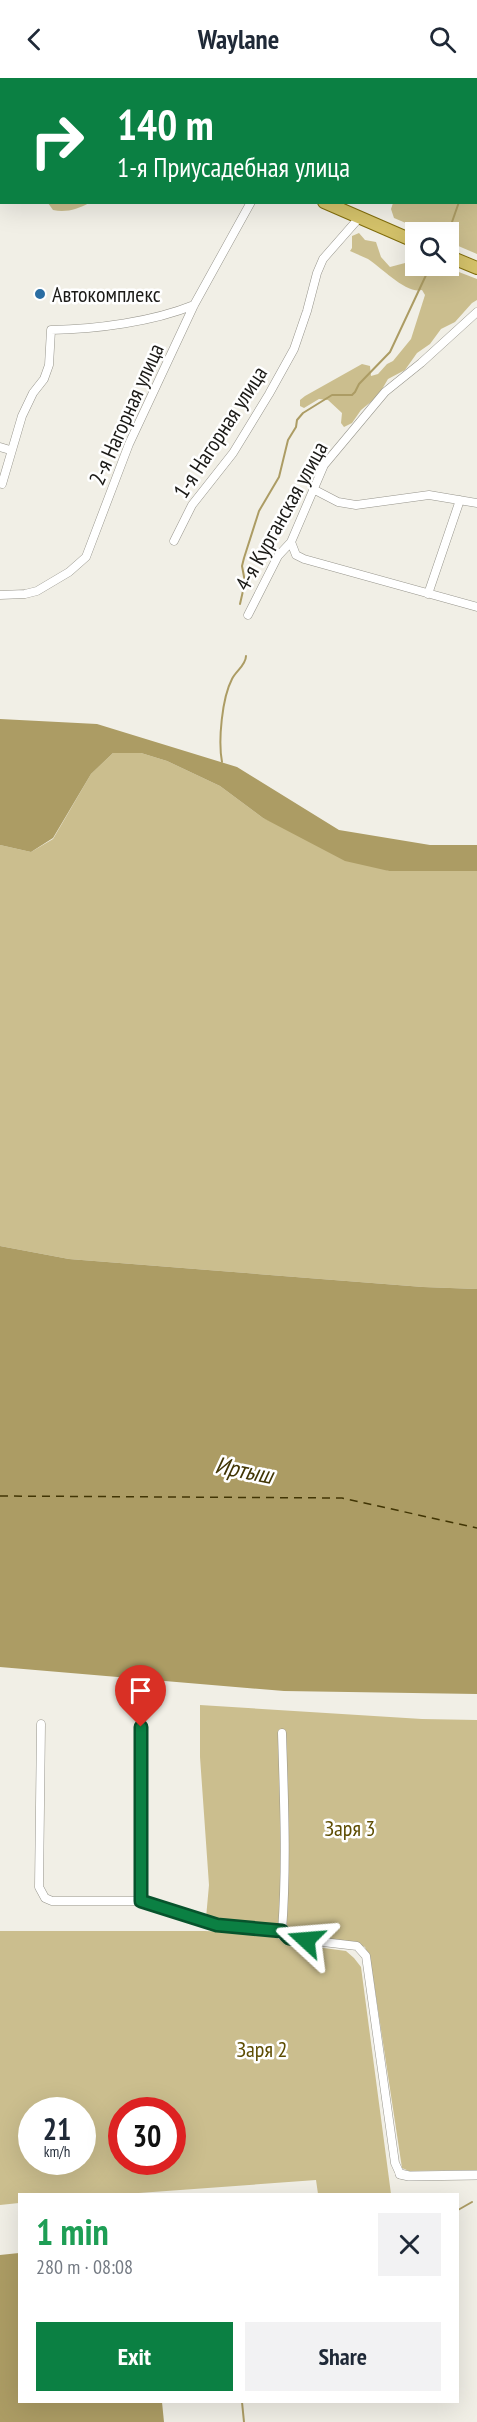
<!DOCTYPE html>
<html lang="en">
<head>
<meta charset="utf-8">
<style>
	body { margin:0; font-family:"PT Sans Narrow",sans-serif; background:#f2f2f3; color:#1f2937; height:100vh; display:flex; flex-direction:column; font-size:22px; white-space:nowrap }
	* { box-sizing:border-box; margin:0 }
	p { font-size:20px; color:#747a83 }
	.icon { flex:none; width:33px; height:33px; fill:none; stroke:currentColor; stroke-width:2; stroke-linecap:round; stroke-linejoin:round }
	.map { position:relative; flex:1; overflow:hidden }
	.drawer { position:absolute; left:18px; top:2115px; width:441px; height:210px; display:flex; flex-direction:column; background:#fff; border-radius:0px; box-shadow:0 6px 24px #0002 }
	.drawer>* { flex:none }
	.banner { position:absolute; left:0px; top:0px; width:477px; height:126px; box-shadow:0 6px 24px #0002; background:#0b8043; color:#fff; overflow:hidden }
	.fabs { position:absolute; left:405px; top:144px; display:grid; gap:12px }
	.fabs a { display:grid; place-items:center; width:54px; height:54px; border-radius:0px; background:#fff; box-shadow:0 6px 24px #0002; font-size:30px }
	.speed { position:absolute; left:18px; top:2019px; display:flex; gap:12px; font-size:30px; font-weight:700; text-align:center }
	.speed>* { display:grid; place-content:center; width:78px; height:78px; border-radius:50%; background:#fff; box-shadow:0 6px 24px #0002; line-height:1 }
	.speed small { font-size:15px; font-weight:400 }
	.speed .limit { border:9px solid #d22; background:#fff; color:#111 }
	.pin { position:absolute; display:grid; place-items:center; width:51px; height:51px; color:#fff; margin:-62px -26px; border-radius:50% 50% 50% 0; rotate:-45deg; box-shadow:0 0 6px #0007 }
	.pin .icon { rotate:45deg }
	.me { position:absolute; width:66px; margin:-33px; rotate:289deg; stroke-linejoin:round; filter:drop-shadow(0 0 4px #0008) }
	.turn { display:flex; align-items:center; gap:21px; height:126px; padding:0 18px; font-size:27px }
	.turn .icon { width:78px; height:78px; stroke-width:2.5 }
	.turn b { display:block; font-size:42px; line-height:51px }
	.round { display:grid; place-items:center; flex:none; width:63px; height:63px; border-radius:0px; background:#f2f2f3 }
	.overview { display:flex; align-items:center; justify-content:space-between; height:102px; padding:0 18px }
	h1 { font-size:36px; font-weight:600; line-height:45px; color:#1e9e55 }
	.button { display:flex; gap:12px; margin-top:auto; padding:12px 18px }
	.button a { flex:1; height:69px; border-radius:0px; background:#0b8043; color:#fff; font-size:24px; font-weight:600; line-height:69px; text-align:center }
	.button a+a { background:#f2f2f3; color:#1f2937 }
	header { display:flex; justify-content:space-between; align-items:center; height:78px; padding:0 18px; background:#fff; font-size:27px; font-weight:600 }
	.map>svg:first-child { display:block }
	.green { fill:#cbbe8e; fill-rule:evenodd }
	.water { fill:#ac9c64 }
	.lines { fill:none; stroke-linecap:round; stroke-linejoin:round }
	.stream { stroke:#ac9c64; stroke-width:2 }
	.ferry { stroke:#413504; stroke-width:1.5; stroke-dasharray:8 6; stroke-linecap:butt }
	.minor-casing { stroke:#97958c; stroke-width:9 }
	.tertiary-casing { stroke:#97958c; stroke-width:10 }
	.primary-casing { stroke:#816d0c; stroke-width:14 }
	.minor { stroke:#fff; stroke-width:8 }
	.tertiary { stroke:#fff; stroke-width:9 }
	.primary { stroke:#d4c26a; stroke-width:12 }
	.route-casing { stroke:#07532c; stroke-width:15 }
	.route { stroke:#0b8043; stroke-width:10 }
	.poi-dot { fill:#2a6da2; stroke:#fff; stroke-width:2 }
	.labels { text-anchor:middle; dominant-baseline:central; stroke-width:5; stroke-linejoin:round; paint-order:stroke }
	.poi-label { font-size:22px; fill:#1b1a17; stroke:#fff; text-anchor:start }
	.street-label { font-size:22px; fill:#1b1a17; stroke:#fff }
	.park-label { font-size:22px; fill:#5e4d03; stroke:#fff }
	.water-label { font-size:24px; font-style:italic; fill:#413504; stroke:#fff }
</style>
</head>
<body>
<header><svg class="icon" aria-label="back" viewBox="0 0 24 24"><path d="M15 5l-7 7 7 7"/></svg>Waylane<svg class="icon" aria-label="search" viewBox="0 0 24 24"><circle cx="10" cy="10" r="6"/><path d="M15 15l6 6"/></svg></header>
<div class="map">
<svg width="477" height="2344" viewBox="0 0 477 2344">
	<rect width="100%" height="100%" fill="#f1efe6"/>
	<path class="green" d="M 450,0 L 477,0 L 477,176 L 449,164 L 448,154 L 427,154 L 394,140 L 391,131 L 393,125 L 476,124 L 476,2 Z
		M 48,125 L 89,125 C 78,131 66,135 53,132 Z
		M 359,155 L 365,162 L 376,164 L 381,179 L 390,189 L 405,185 C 416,194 434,188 448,188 L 451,191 L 477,201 L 477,222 L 472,225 L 455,244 L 441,251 L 430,266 L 417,275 L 405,292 L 388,301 L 378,318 L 361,332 L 352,345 L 344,349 L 341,345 L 342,335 L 328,322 L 319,321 L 304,330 L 300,328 L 300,322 L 305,318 L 362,286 L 370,288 L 371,298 L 378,296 L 387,286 L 393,283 L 411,261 L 425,217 L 422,212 C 406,216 382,190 368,181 C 362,178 356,176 350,173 L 352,170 L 352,158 Z
		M 113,675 L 141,675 L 167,683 L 220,708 L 263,740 L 389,793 L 477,793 L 477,1211 L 423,1209 L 69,1181 L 0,1168 L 0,767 L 31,774 L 53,761 L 91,696 Z
		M 200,1627 L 422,1641 L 477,1642 L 477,2092 L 409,2093 L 402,2090 L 372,1892 L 365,1869 C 340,1858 311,1866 286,1855 L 285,1848 L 211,1843 L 206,1840 L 209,1807 L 200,1679 Z
		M 0,1853 L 205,1853 L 271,1856 L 282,1863 L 294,1866 L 346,1873 L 354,1880 L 361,1889 L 391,2116 L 318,2116 L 316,2102 L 125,2116 L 20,2116 L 19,2125 L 0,2127 ZM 32,2032 L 82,2032 L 82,2084 L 32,2084 ZM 172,2032 L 172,2084 L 122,2084 L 122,2032 Z"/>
	<path class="water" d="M 0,641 L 97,646 L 237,689 L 339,752 L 430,767 L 477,767 L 477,793 L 389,793 L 345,783 L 263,740 L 220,708 L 167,683 L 141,675 L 113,675 L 91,696 L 53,760 L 31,774 L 0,767 Z
		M 0,1168 L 69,1181 L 423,1209 L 477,1211 L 477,1616 L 284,1613 L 0,1589 Z
		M 19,2175 L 20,2324 L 162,2324 L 164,2344 L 0,2344 L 0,2177 Z"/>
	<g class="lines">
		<path class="stream" d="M 476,95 L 477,92
			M 446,152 L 452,144 L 459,124
			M 240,526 L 245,504 L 242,488 L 244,480 L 259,433 L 279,399 L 288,362 L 296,349 L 297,342 L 303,335 L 332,317 L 352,317 L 355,314 L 359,306 L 390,274 L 427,195
			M 222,684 C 218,663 222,620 232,601 C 236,593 246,587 246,578
			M 458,2132 L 472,2124
			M 242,2324 L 244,2344"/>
		<path class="ferry" d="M 0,1418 L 342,1420 L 477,1450"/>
		<defs>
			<path id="minor" d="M 0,369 L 10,372
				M 2,406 L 22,338 L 33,315 L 44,301 L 49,287 L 51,252 C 97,251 152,244 194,227
				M 313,411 L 338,424 L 356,427 L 429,417 L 477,425
				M 174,463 L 192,427 L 233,375 L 269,316 L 294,271 L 307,233 L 317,195 L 323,181 L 359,140
				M 291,464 L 296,477 L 304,481 L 477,529
				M 428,516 L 460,422
				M 0,517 L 25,516 L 37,513 L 69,494 L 86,479 L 129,366 L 194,227 L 251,124
				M 248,537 L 278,478 L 291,464 L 324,387 L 385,314 L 421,285 L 477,234
				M 41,1646 L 39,1809 L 45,1820 L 52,1823 L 141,1823 L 217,1847 L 282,1853
				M 282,1655 C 284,1721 287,1787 282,1853 L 289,1860 L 357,1868 L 366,1878 L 395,2085 L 400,2096
				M 141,1823 L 141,1649"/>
			<path id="tertiary" d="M 400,2096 L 409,2098 L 477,2097"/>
			<path id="primary" d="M 326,2 L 326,0
				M 0,59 L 2,60
				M 324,124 L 416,164
				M 448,178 L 477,190"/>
		</defs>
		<use href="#minor" class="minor-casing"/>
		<use href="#tertiary" class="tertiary-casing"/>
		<use href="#primary" class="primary-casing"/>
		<use href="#minor" class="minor"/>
		<use href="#tertiary" class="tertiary"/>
		<use href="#primary" class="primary"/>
	</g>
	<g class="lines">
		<defs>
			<path id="route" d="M 141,1649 L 141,1823 L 217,1847 L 282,1853 L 289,1860 L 306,1862"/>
		</defs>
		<use href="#route" class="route-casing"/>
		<use href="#route" class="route"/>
	</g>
	<circle class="poi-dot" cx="40" cy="216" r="6"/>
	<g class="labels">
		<g class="poi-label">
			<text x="52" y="216">Автокомплекс</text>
		</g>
		<g class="street-label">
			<text transform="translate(126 336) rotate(-66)">2-я Нагорная улица</text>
			<text transform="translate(220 354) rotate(-57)">1-я Нагорная улица</text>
			<text transform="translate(281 438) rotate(-61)">4-я Курганская улица</text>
		</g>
		<g class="park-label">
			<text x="350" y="1750">Заря 3</text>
			<text x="262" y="1971">Заря 2</text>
		</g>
		<g class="water-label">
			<text transform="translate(244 1392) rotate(11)">Иртыш</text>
		</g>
	</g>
</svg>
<div class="fabs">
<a><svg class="icon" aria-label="search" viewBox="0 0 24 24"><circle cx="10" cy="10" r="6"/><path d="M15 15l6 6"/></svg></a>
</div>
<div class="speed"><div>21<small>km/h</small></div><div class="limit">30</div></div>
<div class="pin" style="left:141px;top:1649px;background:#d93025"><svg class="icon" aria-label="arrive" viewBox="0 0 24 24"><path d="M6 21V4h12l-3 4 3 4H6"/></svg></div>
<svg class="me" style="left:306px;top:1862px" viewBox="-20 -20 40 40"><path d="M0-17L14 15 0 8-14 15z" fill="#0b8043" stroke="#fff" stroke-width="4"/></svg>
<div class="banner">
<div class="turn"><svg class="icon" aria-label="right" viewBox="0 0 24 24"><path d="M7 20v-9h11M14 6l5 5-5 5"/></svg><div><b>140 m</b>1-я Приусадебная улица</div></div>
</div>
<section class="drawer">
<div class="overview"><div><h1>1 min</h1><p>280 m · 08:08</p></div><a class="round"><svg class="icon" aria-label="close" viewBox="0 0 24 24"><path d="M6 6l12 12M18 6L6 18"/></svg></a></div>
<div class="button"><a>Exit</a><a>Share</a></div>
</section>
</div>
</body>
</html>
